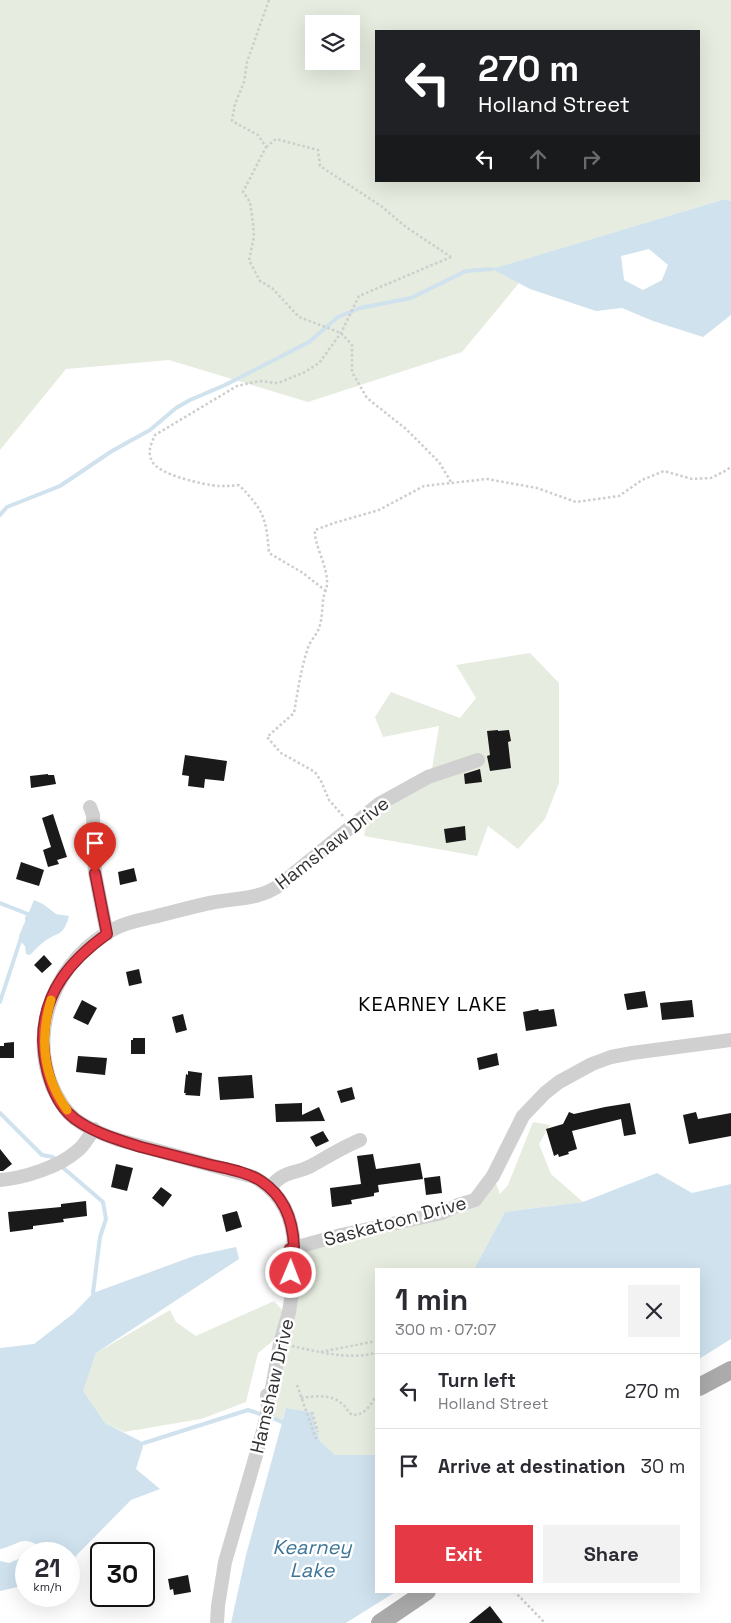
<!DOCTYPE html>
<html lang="en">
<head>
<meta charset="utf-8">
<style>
	body { margin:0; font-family:"Space Grotesk",sans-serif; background:#f2f2f3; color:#2b2b33; height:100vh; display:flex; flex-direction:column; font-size:19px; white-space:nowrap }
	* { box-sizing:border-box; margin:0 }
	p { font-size:16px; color:#7c7c81 }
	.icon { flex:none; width:28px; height:28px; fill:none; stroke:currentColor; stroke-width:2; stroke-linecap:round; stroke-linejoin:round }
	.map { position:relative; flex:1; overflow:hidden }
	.side { position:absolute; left:375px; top:1268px; width:325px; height:325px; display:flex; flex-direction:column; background:#fff; border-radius:0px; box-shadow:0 5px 20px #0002 }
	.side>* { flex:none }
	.guide { position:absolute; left:375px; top:30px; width:325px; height:152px; border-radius:0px; box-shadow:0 5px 20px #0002; background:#202124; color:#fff; overflow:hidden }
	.fabs { position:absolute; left:305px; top:15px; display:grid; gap:10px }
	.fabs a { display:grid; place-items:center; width:55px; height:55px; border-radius:0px; background:#fff; box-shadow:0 5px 20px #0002; font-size:25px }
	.speed { position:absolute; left:15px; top:1542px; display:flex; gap:10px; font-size:25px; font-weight:700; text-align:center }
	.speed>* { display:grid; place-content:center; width:65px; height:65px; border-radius:50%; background:#fff; box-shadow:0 5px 20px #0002; line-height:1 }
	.speed small { font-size:12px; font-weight:400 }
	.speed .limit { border:2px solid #111; border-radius:8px; background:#fff; color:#111 }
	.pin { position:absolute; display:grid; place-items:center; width:42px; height:42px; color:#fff; margin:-51px -21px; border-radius:50% 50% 50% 0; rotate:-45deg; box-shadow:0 0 5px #0007 }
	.pin .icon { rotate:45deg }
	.me { position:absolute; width:55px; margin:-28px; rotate:1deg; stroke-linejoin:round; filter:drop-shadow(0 0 4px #0008) }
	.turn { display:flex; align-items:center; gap:18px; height:105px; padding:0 20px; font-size:22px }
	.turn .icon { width:65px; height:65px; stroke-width:2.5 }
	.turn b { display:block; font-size:35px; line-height:42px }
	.lanes { display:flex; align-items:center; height:48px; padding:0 20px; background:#0003; justify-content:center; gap:25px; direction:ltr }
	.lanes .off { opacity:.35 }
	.round { display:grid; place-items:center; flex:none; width:52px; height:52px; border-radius:0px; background:#f2f2f3 }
	.headline { display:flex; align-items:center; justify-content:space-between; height:85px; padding:0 20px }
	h1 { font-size:30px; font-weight:800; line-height:38px }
	.action { display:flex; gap:10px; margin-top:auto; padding:10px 20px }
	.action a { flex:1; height:58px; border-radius:0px; background:#e63946; color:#fff; font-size:20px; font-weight:800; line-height:58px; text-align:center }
	.action a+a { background:#f2f2f3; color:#2b2b33 }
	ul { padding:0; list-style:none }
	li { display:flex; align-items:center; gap:15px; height:75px; padding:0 20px; border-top:1px solid #e1e1e2 }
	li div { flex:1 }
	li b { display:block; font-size:19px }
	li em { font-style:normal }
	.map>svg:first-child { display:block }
	.green { fill:#e6ecdf; fill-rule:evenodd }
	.water { fill:#cfe2ee; fill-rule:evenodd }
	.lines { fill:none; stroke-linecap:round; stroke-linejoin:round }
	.stream { stroke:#cfe2ee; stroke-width:4 }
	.building { fill:#1a1a1a }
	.path { stroke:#cdcdcd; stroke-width:2.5; stroke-dasharray:2.5 2.5; stroke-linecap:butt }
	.minor { stroke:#d0d0d0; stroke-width:14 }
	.major { stroke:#ababab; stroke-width:18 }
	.route-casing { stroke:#96252e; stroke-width:12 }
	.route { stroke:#e63946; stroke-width:9 }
	.slow { stroke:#f59e0b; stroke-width:9 }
	.labels { text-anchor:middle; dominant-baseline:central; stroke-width:5; stroke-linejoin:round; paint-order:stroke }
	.street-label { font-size:19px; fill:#333; stroke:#fff }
	.neighbourhood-label { font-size:20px; letter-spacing:1px; fill:#000; stroke:#fff }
	.water-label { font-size:20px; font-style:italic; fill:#3f7597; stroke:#fff }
</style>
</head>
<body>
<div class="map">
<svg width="731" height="1623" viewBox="0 0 731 1623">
	<rect width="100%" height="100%" fill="#fff"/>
	<path class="green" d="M 0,0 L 731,0 L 731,201 L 725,199 L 493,269 L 519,283 L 462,352 L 308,402 L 169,360 L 66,369 L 0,450 ZM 314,24 L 351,24 L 351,61 L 314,61 ZM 376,31 L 699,31 L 699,181 L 376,181 Z
		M 530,653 L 559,683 L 559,783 L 545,819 L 518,849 L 488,826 L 477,856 L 364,836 L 371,802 L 432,769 L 439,726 L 383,737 L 375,717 L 391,692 L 460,718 L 476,698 L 456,665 Z
		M 533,1122 L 550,1125 L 539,1144 L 551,1174 L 583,1202 L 505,1212 L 474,1269 L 376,1269 L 376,1454 L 374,1455 L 335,1455 L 320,1441 L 312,1412 L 286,1408 L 282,1422 L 264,1415 L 285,1326 L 290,1249 L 458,1205 L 493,1176 L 500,1194 L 508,1185 Z
		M 274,1301 L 285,1313 L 280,1335 L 258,1353 L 246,1402 L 201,1419 L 124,1432 L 105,1423 L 82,1391 L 96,1353 L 170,1310 L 176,1322 L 196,1336 Z"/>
	<path class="water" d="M 725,199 L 731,201 L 731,315 L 703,337 L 653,321 L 622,308 L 596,311 L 530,289 L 492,269 ZM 649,249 L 668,265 L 662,280 L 643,290 L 624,280 L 621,256 Z
		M 34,900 L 43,904 L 56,914 L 69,916 C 63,937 59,931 45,941 C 39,945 35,950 30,955 L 26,954 L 25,946 L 20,941 L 19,936 Z
		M 657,1173 L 692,1193 L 731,1184 L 731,1339 L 699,1359 L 699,1269 L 474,1269 L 505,1212 L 583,1202 Z
		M 236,1247 L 239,1259 L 96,1353 L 83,1391 L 105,1423 L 144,1443 L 136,1469 L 160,1489 L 131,1500 L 69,1563 L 69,1554 L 32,1554 L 37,1545 C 21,1535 15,1547 0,1549 L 0,1348 L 34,1344 L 74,1313 L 93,1293 L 194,1256 Z
		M 286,1408 L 312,1412 L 320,1441 L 335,1455 L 374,1455 L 376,1454 L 376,1591 L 397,1591 L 346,1623 L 231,1623 L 246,1555 Z
		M 26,1556 L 26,1585 L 0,1591 L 0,1561 L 9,1563 Z"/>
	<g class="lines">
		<path class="stream" d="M 0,515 L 7,507 L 60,486 L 112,451 L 150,430 L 176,408 L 190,400 L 225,385 L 309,342 L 338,317 L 360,308 L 411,298 L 466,271 L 492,269
			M 0,903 L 28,914 L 27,919
			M 0,1002 L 21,938
			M 0,1113 L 42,1155 L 53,1157 L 56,1161
			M 61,1166 L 103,1202 L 106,1219 L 100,1237 L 93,1293
			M 270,1417 L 282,1422
			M 144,1443 L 248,1410 L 263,1415"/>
	</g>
	<path class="building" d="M 498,730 L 498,731 L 509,730 L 511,741 L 508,742 L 511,768 L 490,771 L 487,756 L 490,755 L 487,731 Z
		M 185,755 L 227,761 L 224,781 L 205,779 L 204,788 L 188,786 L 189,776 L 182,775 Z
		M 480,769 L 482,782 L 465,784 L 464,774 Z
		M 48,774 L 48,775 L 54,775 L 56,784 L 31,788 L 30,776 Z
		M 53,814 L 67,857 L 57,860 L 59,864 L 48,867 L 43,850 L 51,847 L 42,818 Z
		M 465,826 L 466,840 L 446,843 L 444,829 Z
		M 21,862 L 44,870 L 39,886 L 16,879 Z
		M 134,868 L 137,881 L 120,885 L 118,872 Z
		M 44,955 L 52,964 L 42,973 L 34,965 Z
		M 139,969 L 142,983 L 129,986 L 126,972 Z
		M 645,991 L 648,1007 L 627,1010 L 624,994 Z
		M 82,1000 L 97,1008 L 88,1025 L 73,1018 Z
		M 692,1000 L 694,1017 L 662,1020 L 660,1003 Z
		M 538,1009 L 539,1011 L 554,1009 L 557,1026 L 526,1031 L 523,1012 Z
		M 183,1014 L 187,1030 L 176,1033 L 172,1017 Z
		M 133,1038 L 145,1038 L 145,1054 L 131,1054 L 131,1040 L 133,1040 Z
		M 14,1042 L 14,1058 L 0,1058 L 0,1046 L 4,1046 L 4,1043 Z
		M 497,1053 L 499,1065 L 479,1070 L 477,1058 Z
		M 78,1056 L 107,1058 L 105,1075 L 76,1072 Z
		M 188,1071 L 202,1073 L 200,1096 L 185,1095 L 186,1093 L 184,1093 L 186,1074 L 188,1075 Z
		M 252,1075 L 254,1098 L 220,1100 L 218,1077 Z
		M 352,1087 L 355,1099 L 341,1103 L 337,1091 Z
		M 302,1103 L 302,1115 L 319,1107 L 325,1121 L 276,1122 L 275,1104 Z
		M 630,1103 L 636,1134 L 624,1136 L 621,1119 L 572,1131 L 577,1149 L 568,1152 L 569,1154 L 559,1157 L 558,1154 L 554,1156 L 546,1129 L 563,1124 L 569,1112 L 574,1114 L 605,1107 Z
		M 696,1112 L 698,1119 L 731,1113 L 731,1136 L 689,1144 L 683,1115 Z
		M 323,1131 L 329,1141 L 316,1147 L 310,1137 Z
		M 0,1149 L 12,1164 L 3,1171 L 0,1171 Z
		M 373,1154 L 376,1169 L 420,1163 L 423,1179 L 378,1185 L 379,1192 L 374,1193 L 374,1196 L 351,1200 L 352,1204 L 332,1207 L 330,1188 L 361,1184 L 357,1156 Z
		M 116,1164 L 133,1168 L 127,1191 L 111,1187 Z
		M 440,1176 L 442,1193 L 426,1195 L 424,1178 Z
		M 161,1187 L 172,1195 L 163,1207 L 152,1198 Z
		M 86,1201 L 87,1216 L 63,1219 L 64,1222 L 33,1226 L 33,1229 L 10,1232 L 8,1212 L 61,1207 L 61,1204 Z
		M 237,1211 L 242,1227 L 226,1232 L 222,1215 Z
		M 188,1575 L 191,1592 L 174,1595 L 173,1589 L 170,1590 L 168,1579 Z
		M 490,1606 L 503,1623 L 469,1623 Z"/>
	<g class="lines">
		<path class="path" d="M 269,0 L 247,62 L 244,82 L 235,104 L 232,121 L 258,135 L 266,147 L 243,192 L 250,202 L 253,223 L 254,237 L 249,260 L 260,281 L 272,288 L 299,317 L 341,333 L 352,345 L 352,372 L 367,398 L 406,429 L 439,462 L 451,482
			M 266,147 L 276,139 L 318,150 L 320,166 L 381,206 L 406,227 L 451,257
			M 326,591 L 303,573 L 269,553 C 266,517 264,511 239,485 C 232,486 226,486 219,486 C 205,485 158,475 152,461 C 147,452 151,444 155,435 L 237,386 L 259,381 L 278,383 L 305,372 L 319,363 L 341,333 L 359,296 L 451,257
			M 343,816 L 329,800 L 321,781 L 315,772 L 281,753 L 267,737 L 294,713 C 298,690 301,667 309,645 C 312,639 317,634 319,628 C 322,620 322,610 323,601 C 323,595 327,590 327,583 C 328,567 313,542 315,530 L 334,523 L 379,510 L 424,486 L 487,479 L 537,488 L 576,502 L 619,496 L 642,480 L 664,471 L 692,479 L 711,478 L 727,470 L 731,466
			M 292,1346 C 320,1352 347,1360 376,1353
			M 321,1352 L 376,1341
			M 297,1385 L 316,1439
			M 301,1398 C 314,1396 331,1394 341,1403 C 346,1406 347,1411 352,1415 C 364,1416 371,1405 376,1396
			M 312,1412 L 318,1432
			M 514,1591 L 545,1623"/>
		<path class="minor" d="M 90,807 L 93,815 L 95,873 L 107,934
			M 0,1180 C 24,1178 59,1167 77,1151 C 84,1146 89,1136 94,1129
			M 270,1188 C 284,1170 293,1175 311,1166 C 327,1157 343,1147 360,1140
			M 290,1249 L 341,1235 L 442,1213 L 458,1205 L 475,1200 L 493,1176 L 523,1116 L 545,1093 L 559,1082 L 592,1064 L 611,1057 L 632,1053 L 731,1040
			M 217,1623 L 218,1606 L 225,1562 L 263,1431 L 268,1409 L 267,1395 L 271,1394 L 280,1343 L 289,1312 L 292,1293 L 290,1249 L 294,1247 C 293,1217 281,1192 254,1177 L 119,1140 C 104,1135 87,1128 75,1119 C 65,1111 58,1099 53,1088 C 26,1027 59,956 116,928 C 128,922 140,920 153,917 C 174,912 194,906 215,902 C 239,898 260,899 280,885 L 379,804 L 428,777 L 478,760"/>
		<path class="major" d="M 699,1387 L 731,1370
			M 380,1623 L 427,1591"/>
	</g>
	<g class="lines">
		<defs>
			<path id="route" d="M 95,873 L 107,934 C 71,960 43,992 43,1040 C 44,1066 52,1102 75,1119 C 94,1133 119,1140 141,1147 C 164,1153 188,1159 211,1165 C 228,1169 247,1172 261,1181 C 284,1196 293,1221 294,1247 L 290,1249 L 291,1273"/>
		</defs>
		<use href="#route" class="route-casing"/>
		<use href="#route" class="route"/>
		<path class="slow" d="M 51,1000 C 39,1040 43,1076 67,1110"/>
	</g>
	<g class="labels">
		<g class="street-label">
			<text transform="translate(332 843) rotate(-38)">Hamshaw Drive</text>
			<text transform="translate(395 1221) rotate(-15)">Saskatoon Drive</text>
			<text transform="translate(272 1386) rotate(-77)">Hamshaw Drive</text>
		</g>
		<g class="neighbourhood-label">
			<text x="433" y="1004">KEARNEY LAKE</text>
		</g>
		<g class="water-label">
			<text x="312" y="1547">Kearney<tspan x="312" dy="23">Lake</tspan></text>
		</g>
	</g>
</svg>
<div class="fabs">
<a><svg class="icon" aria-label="layers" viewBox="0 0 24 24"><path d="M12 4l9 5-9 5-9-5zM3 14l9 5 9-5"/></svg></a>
</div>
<div class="speed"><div>21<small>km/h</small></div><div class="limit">30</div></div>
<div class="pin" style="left:95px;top:873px;background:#d93025"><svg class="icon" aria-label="arrive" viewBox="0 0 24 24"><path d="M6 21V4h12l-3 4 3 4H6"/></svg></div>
<svg class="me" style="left:291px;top:1273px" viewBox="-20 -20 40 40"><circle r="17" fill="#e63946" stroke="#fff" stroke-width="3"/><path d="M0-11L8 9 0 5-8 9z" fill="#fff"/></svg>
<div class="guide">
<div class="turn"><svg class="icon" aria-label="left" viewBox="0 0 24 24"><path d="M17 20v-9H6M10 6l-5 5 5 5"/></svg><div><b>270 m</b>Holland Street</div></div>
<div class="lanes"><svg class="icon" aria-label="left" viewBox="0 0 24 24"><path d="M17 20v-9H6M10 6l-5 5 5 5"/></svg><svg class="icon off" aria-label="ahead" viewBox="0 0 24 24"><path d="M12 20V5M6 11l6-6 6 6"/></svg><svg class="icon off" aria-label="right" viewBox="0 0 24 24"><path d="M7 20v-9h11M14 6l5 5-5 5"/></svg></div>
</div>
<section class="side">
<div class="headline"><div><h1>1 min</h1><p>300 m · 07:07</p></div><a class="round"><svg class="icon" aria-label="close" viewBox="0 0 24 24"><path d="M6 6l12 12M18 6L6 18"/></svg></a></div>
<ul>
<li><svg class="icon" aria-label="left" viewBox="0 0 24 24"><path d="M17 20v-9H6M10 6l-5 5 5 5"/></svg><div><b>Turn left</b><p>Holland Street</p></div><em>270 m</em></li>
<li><svg class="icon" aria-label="arrive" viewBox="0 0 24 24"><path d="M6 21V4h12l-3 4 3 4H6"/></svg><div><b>Arrive at destination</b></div><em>30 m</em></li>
</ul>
<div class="action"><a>Exit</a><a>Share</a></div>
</section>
</div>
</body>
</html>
